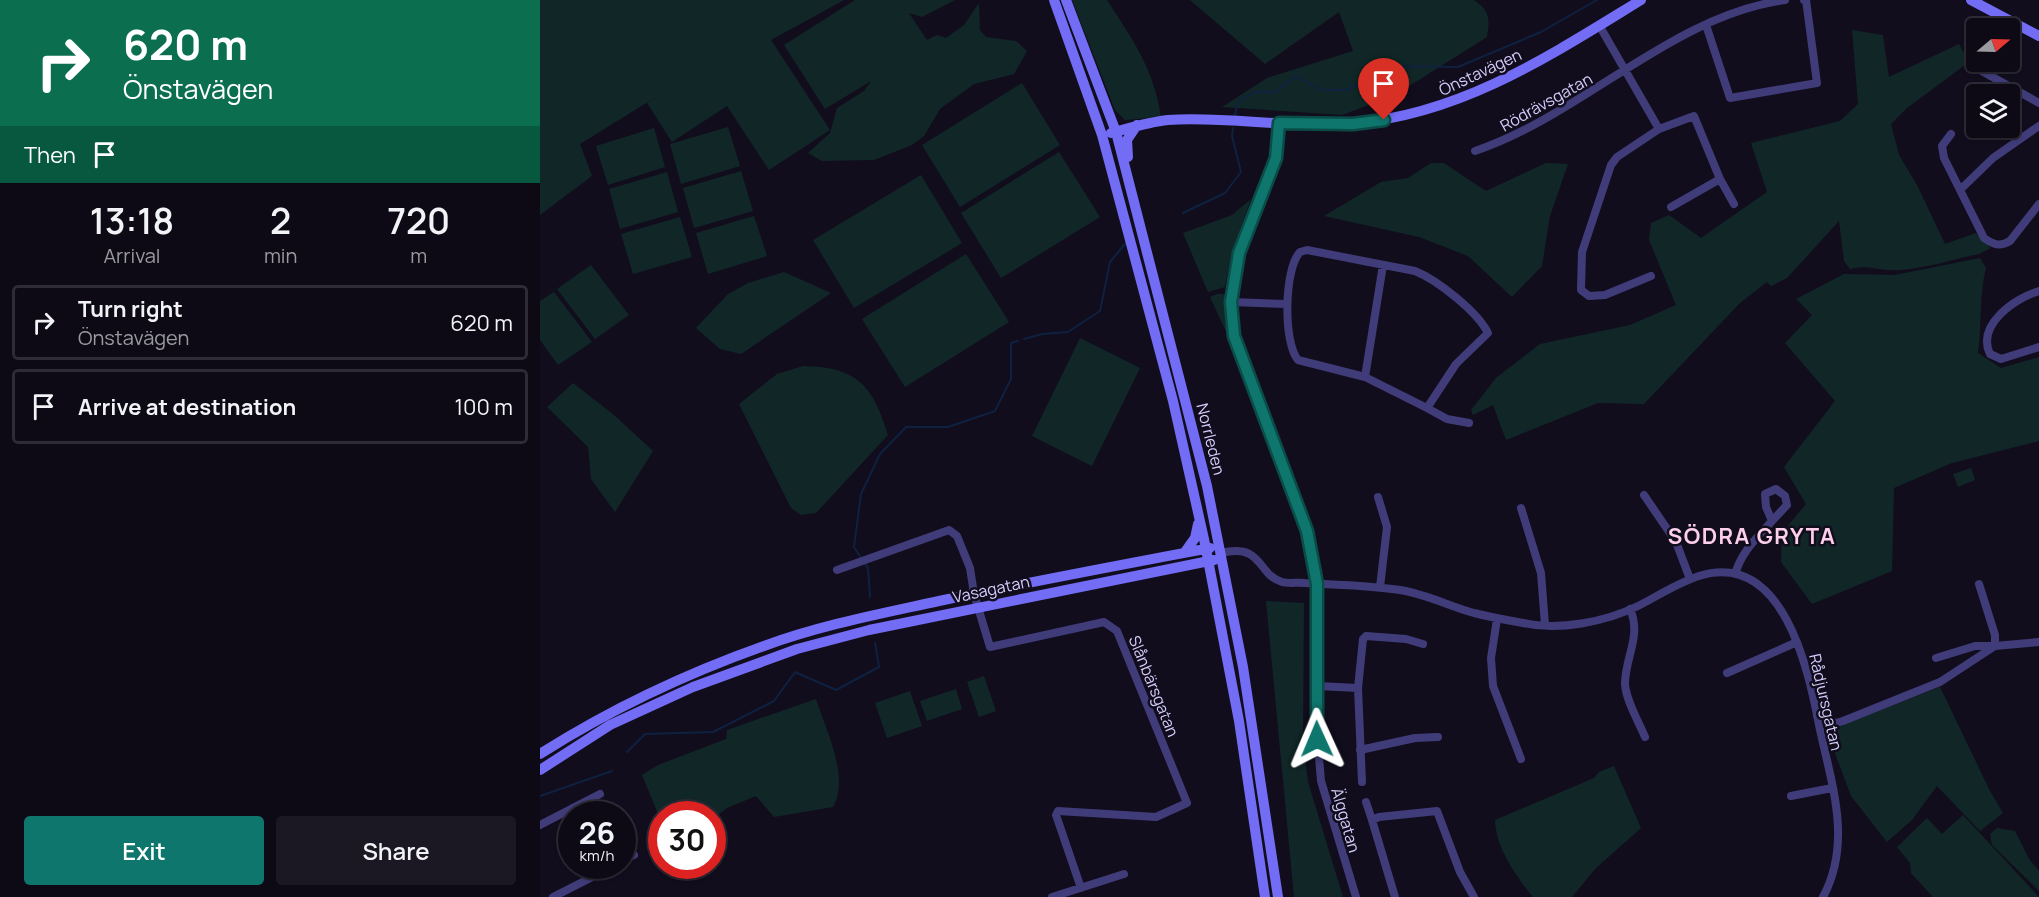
<!DOCTYPE html>
<html lang="en">
<head>
<meta charset="utf-8">
<style>
	body { margin:0; font-family:Manrope,sans-serif; background:#1b1823; color:#f1f3f6; height:100vh; display:flex; flex-direction:column; font-size:22px; white-space:nowrap }
	* { box-sizing:border-box; margin:0 }
	p { font-size:20px; color:#9a9aa1 }
	.icon { flex:none; width:33px; height:33px; fill:none; stroke:currentColor; stroke-width:2; stroke-linecap:round; stroke-linejoin:round }
	.map { position:relative; flex:1; overflow:hidden }
	.sheet { display:flex; flex-direction:column; background:#0d0a16; width:540px }
	.sheet>* { flex:none }
	.guide { background:#0b6e4f; color:#fff; overflow:hidden }
	.needle { width:39px; rotate:71deg }
	.controls { position:absolute; left:1426px; top:18px; display:grid; gap:12px }
	.controls a { display:grid; place-items:center; width:54px; height:54px; border-radius:6px; background:#0d0a16; box-shadow:0 2px 4px #0004,0 0 0 2px #2d2b35; font-size:30px }
	.speed { position:absolute; left:18px; top:801px; display:flex; gap:12px; font-size:30px; font-weight:700; text-align:center }
	.speed>* { display:grid; place-content:center; width:78px; height:78px; border-radius:50%; background:#0d0a16; box-shadow:0 2px 4px #0004,0 0 0 2px #2d2b35; line-height:1 }
	.speed small { font-size:15px; font-weight:400 }
	.speed .limit { border:9px solid #d22; background:#fff; color:#111 }
	.pin { position:absolute; display:grid; place-items:center; width:51px; height:51px; color:#fff; margin:-62px -26px; border-radius:50% 50% 50% 0; rotate:-45deg; box-shadow:0 0 6px #0007 }
	.pin .icon { rotate:45deg }
	.me { position:absolute; width:66px; margin:-33px; rotate:359deg; stroke-linejoin:round; filter:drop-shadow(0 0 4px #0008) }
	.turn { display:flex; align-items:center; gap:21px; height:126px; padding:0 24px; font-size:27px }
	.turn .icon { width:78px; height:78px; stroke-width:2.5 }
	.turn b { display:block; font-size:42px; line-height:51px }
	.then { display:flex; align-items:center; height:57px; padding:0 24px; background:#0003; gap:12px; font-size:22px }
	.eta { display:flex; justify-content:space-evenly; align-items:center; height:102px; text-align:center }
	.eta b { font-size:36px; font-weight:600; line-height:42px }
	.cta { display:flex; gap:12px; margin-top:auto; padding:12px 24px }
	.cta a { flex:1; height:69px; border-radius:6px; background:#0f766e; color:#fff; font-size:24px; font-weight:600; line-height:69px; text-align:center }
	.cta a+a { background:#1b1823; color:#f1f3f6 }
	ul { padding:0; list-style:none }
	li { display:flex; align-items:center; gap:18px; height:75px; margin:0 12px 9px; padding:0 12px; border:3px solid #2d2b35; border-radius:6px }
	li div { flex:1 }
	li b { display:block; font-size:22px }
	li em { font-style:normal }
	main { display:flex; flex:1; min-height:0 }
	.map>svg:first-child { display:block }
	.green { fill:#112727 }
	.lines { fill:none; stroke-linecap:round; stroke-linejoin:round }
	.stream { stroke:#0f2140; stroke-width:2 }
	.street { stroke:#403c79; stroke-width:8 }
	.secondary { stroke:#736cf4; stroke-width:10 }
	.route-casing { stroke:#0a4d48; stroke-width:15 }
	.route { stroke:#0f766e; stroke-width:10 }
	.labels { text-anchor:middle; dominant-baseline:central; stroke-width:5; stroke-linejoin:round; paint-order:stroke }
	.street-label { font-size:16px; fill:#d4cdfb; stroke:#110d1d }
	.district-label { font-size:22px; font-weight:bold; letter-spacing:1.5px; fill:#fccfea; stroke:#110d1d }
</style>
</head>
<body>
<main>
<section class="sheet">
<div class="guide">
<div class="turn"><svg class="icon" aria-label="right" viewBox="0 0 24 24"><path d="M7 20v-9h11M14 6l5 5-5 5"/></svg><div><b>620 m</b>Önstavägen</div></div>
<div class="then">Then<svg class="icon" aria-label="arrive" viewBox="0 0 24 24"><path d="M6 21V4h12l-3 4 3 4H6"/></svg></div>
</div>
<div class="eta">
<div><b>13:18</b><p>Arrival</p></div>
<div><b>2</b><p>min</p></div>
<div><b>720</b><p>m</p></div>
</div>
<ul>
<li><svg class="icon" aria-label="right" viewBox="0 0 24 24"><path d="M7 20v-9h11M14 6l5 5-5 5"/></svg><div><b>Turn right</b><p>Önstavägen</p></div><em>620 m</em></li>
<li><svg class="icon" aria-label="arrive" viewBox="0 0 24 24"><path d="M6 21V4h12l-3 4 3 4H6"/></svg><div><b>Arrive at destination</b></div><em>100 m</em></li>
</ul>
<div class="cta"><a>Exit</a><a>Share</a></div>
</section>
<div class="map">
<svg width="1499" height="897" viewBox="0 0 1499 897">
	<rect width="100%" height="100%" fill="#110d1d"/>
	<path class="green" d="M 0,0 L 304,0 L 231,40 L 290,130 L 229,170 L 187,106 L 132,142 L 107,103 L 116,97 L 40,144 L 52,176 L 0,215 Z
		M 315,0 L 415,0 L 382,17 L 369,13 L 387,40 L 397,35 L 406,38 L 424,25 L 439,3 L 440,30 L 446,37 L 476,41 L 487,51 L 474,74 L 434,84 L 400,109 L 384,136 L 372,145 L 334,160 L 282,161 L 268,153 L 290,133 L 297,108 L 324,91 L 331,81 L 285,109 L 244,45 Z
		M 532,0 L 567,0 C 593,40 614,69 621,117 L 585,120 L 575,110 Z
		M 650,0 L 934,0 C 950,11 950,19 947,37 L 855,95 L 802,115 L 682,107 L 727,78 L 813,51 L 799,12 L 725,64 Z
		M 1312,30 L 1343,35 L 1349,77 L 1419,44 L 1429,62 L 1367,108 L 1351,124 L 1359,155 L 1377,185 L 1405,244 L 1436,233 L 1451,248 L 1439,254 C 1414,259 1387,268 1360,270 C 1341,272 1329,264 1310,269 L 1304,261 L 1299,221 L 1247,278 L 1231,286 L 1227,282 L 1200,303 L 1104,404 L 1058,403 L 966,440 L 953,405 L 933,415 L 931,410 L 956,378 L 1000,344 L 1090,325 L 1136,305 L 1109,240 L 1111,223 L 1129,215 L 1161,238 L 1227,192 L 1211,143 L 1300,121 L 1318,104 Z
		M 482,83 L 520,145 L 420,207 L 382,145 Z
		M 188,127 L 200,166 L 141,184 L 130,144 Z
		M 114,128 L 125,167 L 68,185 L 56,146 Z
		M 519,152 L 560,217 L 461,278 L 421,213 Z
		M 891,163 L 904,163 L 946,191 L 1006,163 L 1028,164 L 1010,216 L 1002,266 L 972,297 L 928,256 L 879,237 L 784,216 L 841,182 L 868,178 Z
		M 201,171 L 213,211 L 154,228 L 143,188 Z
		M 127,172 L 138,212 L 80,229 L 69,189 Z
		M 381,175 L 422,243 L 314,308 L 273,240 Z
		M 711,199 L 692,252 L 685,287 L 668,292 L 643,233 L 692,215 Z
		M 214,216 L 227,256 L 168,274 L 156,233 Z
		M 140,217 L 152,257 L 93,274 L 81,234 Z
		M 426,254 L 469,322 L 365,387 L 322,319 Z
		M 1440,258 L 1446,268 C 1439,294 1442,325 1438,353 L 1461,368 L 1499,357 L 1499,441 L 1412,463 L 1354,488 L 1352,571 L 1272,604 L 1241,562 L 1242,533 L 1266,504 L 1244,467 L 1295,401 L 1245,343 L 1272,315 L 1256,299 L 1304,274 L 1355,275 Z
		M 51,265 L 89,315 L 55,339 L 17,289 Z
		M 244,272 L 291,293 L 201,354 L 180,349 L 156,328 L 188,294 L 208,283 Z
		M 14,292 L 52,342 L 18,365 L 0,340 L 0,301 Z
		M 677,294 L 685,294 L 689,338 L 670,297 Z
		M 540,338 L 600,368 L 552,466 L 492,436 Z
		M 263,366 C 317,367 333,385 348,435 L 276,513 L 261,515 L 251,508 L 199,404 L 237,374 Z
		M 33,383 L 74,415 L 113,451 L 75,512 L 51,479 L 48,447 L 7,407 Z
		M 1431,468 L 1435,480 L 1418,487 L 1413,474 Z
		M 726,601 L 764,603 L 763,739 L 768,782 L 803,897 L 754,897 Z
		M 444,676 L 456,711 L 439,717 L 427,682 Z
		M 1400,687 L 1450,791 L 1463,813 L 1440,831 L 1397,786 L 1372,820 L 1347,842 L 1311,796 L 1295,753 L 1292,729 Z
		M 416,689 L 422,709 L 387,721 L 380,701 Z
		M 370,691 L 382,726 L 347,738 L 335,703 Z
		M 276,699 C 286,731 310,776 293,807 L 234,817 L 216,796 L 187,808 L 173,819 L 172,814 L 122,814 L 121,821 L 102,775 L 118,765 L 186,739 L 187,730 Z
		M 1074,766 L 1101,828 L 1056,868 L 1032,897 L 993,897 C 976,876 956,848 955,820 L 1054,778 L 1059,772 Z
		M 1423,815 L 1499,897 L 1393,897 L 1371,873 L 1370,863 L 1357,847 L 1387,818 L 1402,834 Z
		M 1457,828 L 1475,831 L 1489,859 L 1499,871 L 1499,891 L 1452,845 L 1450,834 Z"/>
	<g class="lines">
		<path class="stream" d="M 695,115 L 698,102 L 715,92 L 735,92 L 756,76 L 781,90 L 807,90 L 853,66 L 918,67 L 1001,32 L 1057,0
			M 643,213 L 685,193 L 701,172 L 692,136 L 693,128
			M 484,339 L 502,334 L 528,332 L 560,311 L 570,262 L 585,244
			M 321,558 L 314,547 L 321,494 L 340,454 L 366,427 L 408,427 L 455,411 L 471,379 L 471,343 L 478,341
			M 324,562 L 328,568 L 330,597
			M 87,752 L 105,734 L 173,732 L 234,701 L 255,672 L 296,690 L 339,667 L 335,643
			M 0,796 L 72,771"/>
		<path class="street" d="M 1059,25 L 1119,129
			M 1166,25 L 1190,98 L 1277,83 L 1266,0 L 1264,0
			M 1440,70 L 1499,103
			M 739,123 C 737,173 714,208 698,254 C 690,281 691,308 694,336 L 767,531 L 777,584 L 776,721 L 781,781 L 816,897
			M 1411,134 L 1402,146 L 1404,158 L 1444,238 C 1454,245 1460,247 1470,241 L 1499,204
			M 935,151 C 1044,114 1131,16 1245,0
			M 1421,189 L 1453,158 L 1499,126
			M 1131,207 L 1180,179
			M 767,250 L 875,271 C 897,280 937,311 948,333 L 916,364 L 887,408 L 825,377 L 758,360 C 743,342 744,269 760,252 Z
			M 1111,276 L 1065,295 L 1049,296 L 1041,290 L 1042,252 L 1071,165 L 1077,157 L 1119,129 L 1154,116 L 1180,179 L 1194,204
			M 1499,291 C 1475,298 1436,325 1450,354 L 1461,359 L 1499,347
			M 691,302 L 746,304
			M 825,377 L 843,265
			M 887,408 L 907,419 L 929,423
			M 1104,495 L 1136,542 L 1150,579
			M 838,497 L 847,527 L 840,587
			M 981,508 L 1001,573 L 1005,625
			M 681,553 C 724,543 716,574 742,582 C 749,584 758,582 765,583 C 797,585 829,585 860,590 C 886,594 909,606 934,613 C 950,617 966,620 983,623 C 1019,631 1065,622 1098,606 C 1118,596 1137,583 1159,576 C 1243,550 1268,668 1279,725 C 1291,783 1313,841 1283,897
			M 297,570 L 409,530 L 417,536 L 430,568 L 434,594 L 450,647 L 564,622 L 577,631 L 647,803 L 616,817 L 518,811 L 516,815 L 541,888
			M 1195,574 C 1202,551 1216,539 1232,521 L 1226,507 L 1225,494 L 1236,489 L 1245,496 L 1247,505 L 1232,521
			M 1090,609 C 1102,636 1085,657 1085,684 C 1086,701 1099,722 1105,737
			M 957,619 L 951,658 L 953,686 L 981,759
			M 1396,658 L 1435,646 L 1455,646 L 1455,635 L 1439,584
			M 1187,673 L 1257,642
			M 777,686 L 818,688
			M 1277,716 L 1296,723 L 1303,721 L 1400,682 L 1455,646 L 1499,642
			M 820,750 L 875,738 L 898,737
			M 822,782 L 818,688 L 823,639 L 826,636 L 866,639 L 883,644
			M 1251,796 L 1292,788
			M 826,802 L 832,820
			M 0,825 L 60,794
			M 82,861 L 94,855
			M 13,897 L 74,866
			M 512,897 L 584,874
			M 855,897 L 832,820 L 839,817 L 897,811 L 920,872 L 934,897"/>
		<path class="secondary" d="M 514,0 L 562,135 L 633,401 L 664,539 L 699,721 L 725,897
			M 526,0 L 576,132 L 667,486 L 703,667 L 738,897
			M 1431,0 L 1499,36
			M 571,133 C 590,128 608,122 628,120 C 690,116 753,129 815,123 C 922,114 1011,55 1101,0
			M 588,157 L 587,140 L 597,125
			M 645,552 L 655,538 L 658,524
			M 0,754 C 71,709 145,674 224,646 C 281,625 340,614 399,601 C 489,582 580,565 670,548
			M 0,770 L 70,725 L 153,687 L 257,649 L 329,630 L 674,560"/>
	</g>
	<g class="lines">
		<defs>
			<path id="route" d="M 777,739 L 777,584 L 767,531 L 694,336 L 691,302 L 699,253 L 736,158 L 739,123 L 813,124 L 844,120"/>
		</defs>
		<use href="#route" class="route-casing"/>
		<use href="#route" class="route"/>
	</g>
	<g class="labels">
		<g class="street-label">
			<text transform="translate(940 72) rotate(-25)">Önstavägen</text>
			<text transform="translate(1006 102) rotate(-29)">Rödrävsgatan</text>
			<text transform="translate(671 439) rotate(76)">Norrleden</text>
			<text transform="translate(451 589) rotate(-12)">Vasagatan</text>
			<text transform="translate(614 686) rotate(68)">Slånbärsgatan</text>
			<text transform="translate(1286 702) rotate(77)">Rådjursgatan</text>
			<text transform="translate(806 820) rotate(74)">Älggatan</text>
		</g>
		<g class="district-label">
			<text x="1212" y="536">SÖDRA GRYTA</text>
		</g>
	</g>
</svg>
<div class="controls">
<a><svg class="needle" viewBox="-14 -14 28 28"><path d="M0-13l5 13h-10z" fill="#e53935"/><path d="M0 13l5-13h-10z" fill="#9a9aa1"/></svg></a>
<a><svg class="icon" aria-label="layers" viewBox="0 0 24 24"><path d="M12 4l9 5-9 5-9-5zM3 14l9 5 9-5"/></svg></a>
</div>
<div class="speed"><div>26<small>km/h</small></div><div class="limit">30</div></div>
<div class="pin" style="left:844px;top:120px;background:#d93025"><svg class="icon" aria-label="arrive" viewBox="0 0 24 24"><path d="M6 21V4h12l-3 4 3 4H6"/></svg></div>
<svg class="me" style="left:777px;top:739px" viewBox="-20 -20 40 40"><path d="M0-17L14 15 0 8-14 15z" fill="#0f766e" stroke="#fff" stroke-width="4"/></svg>
</div>
</main>
</body>
</html>
